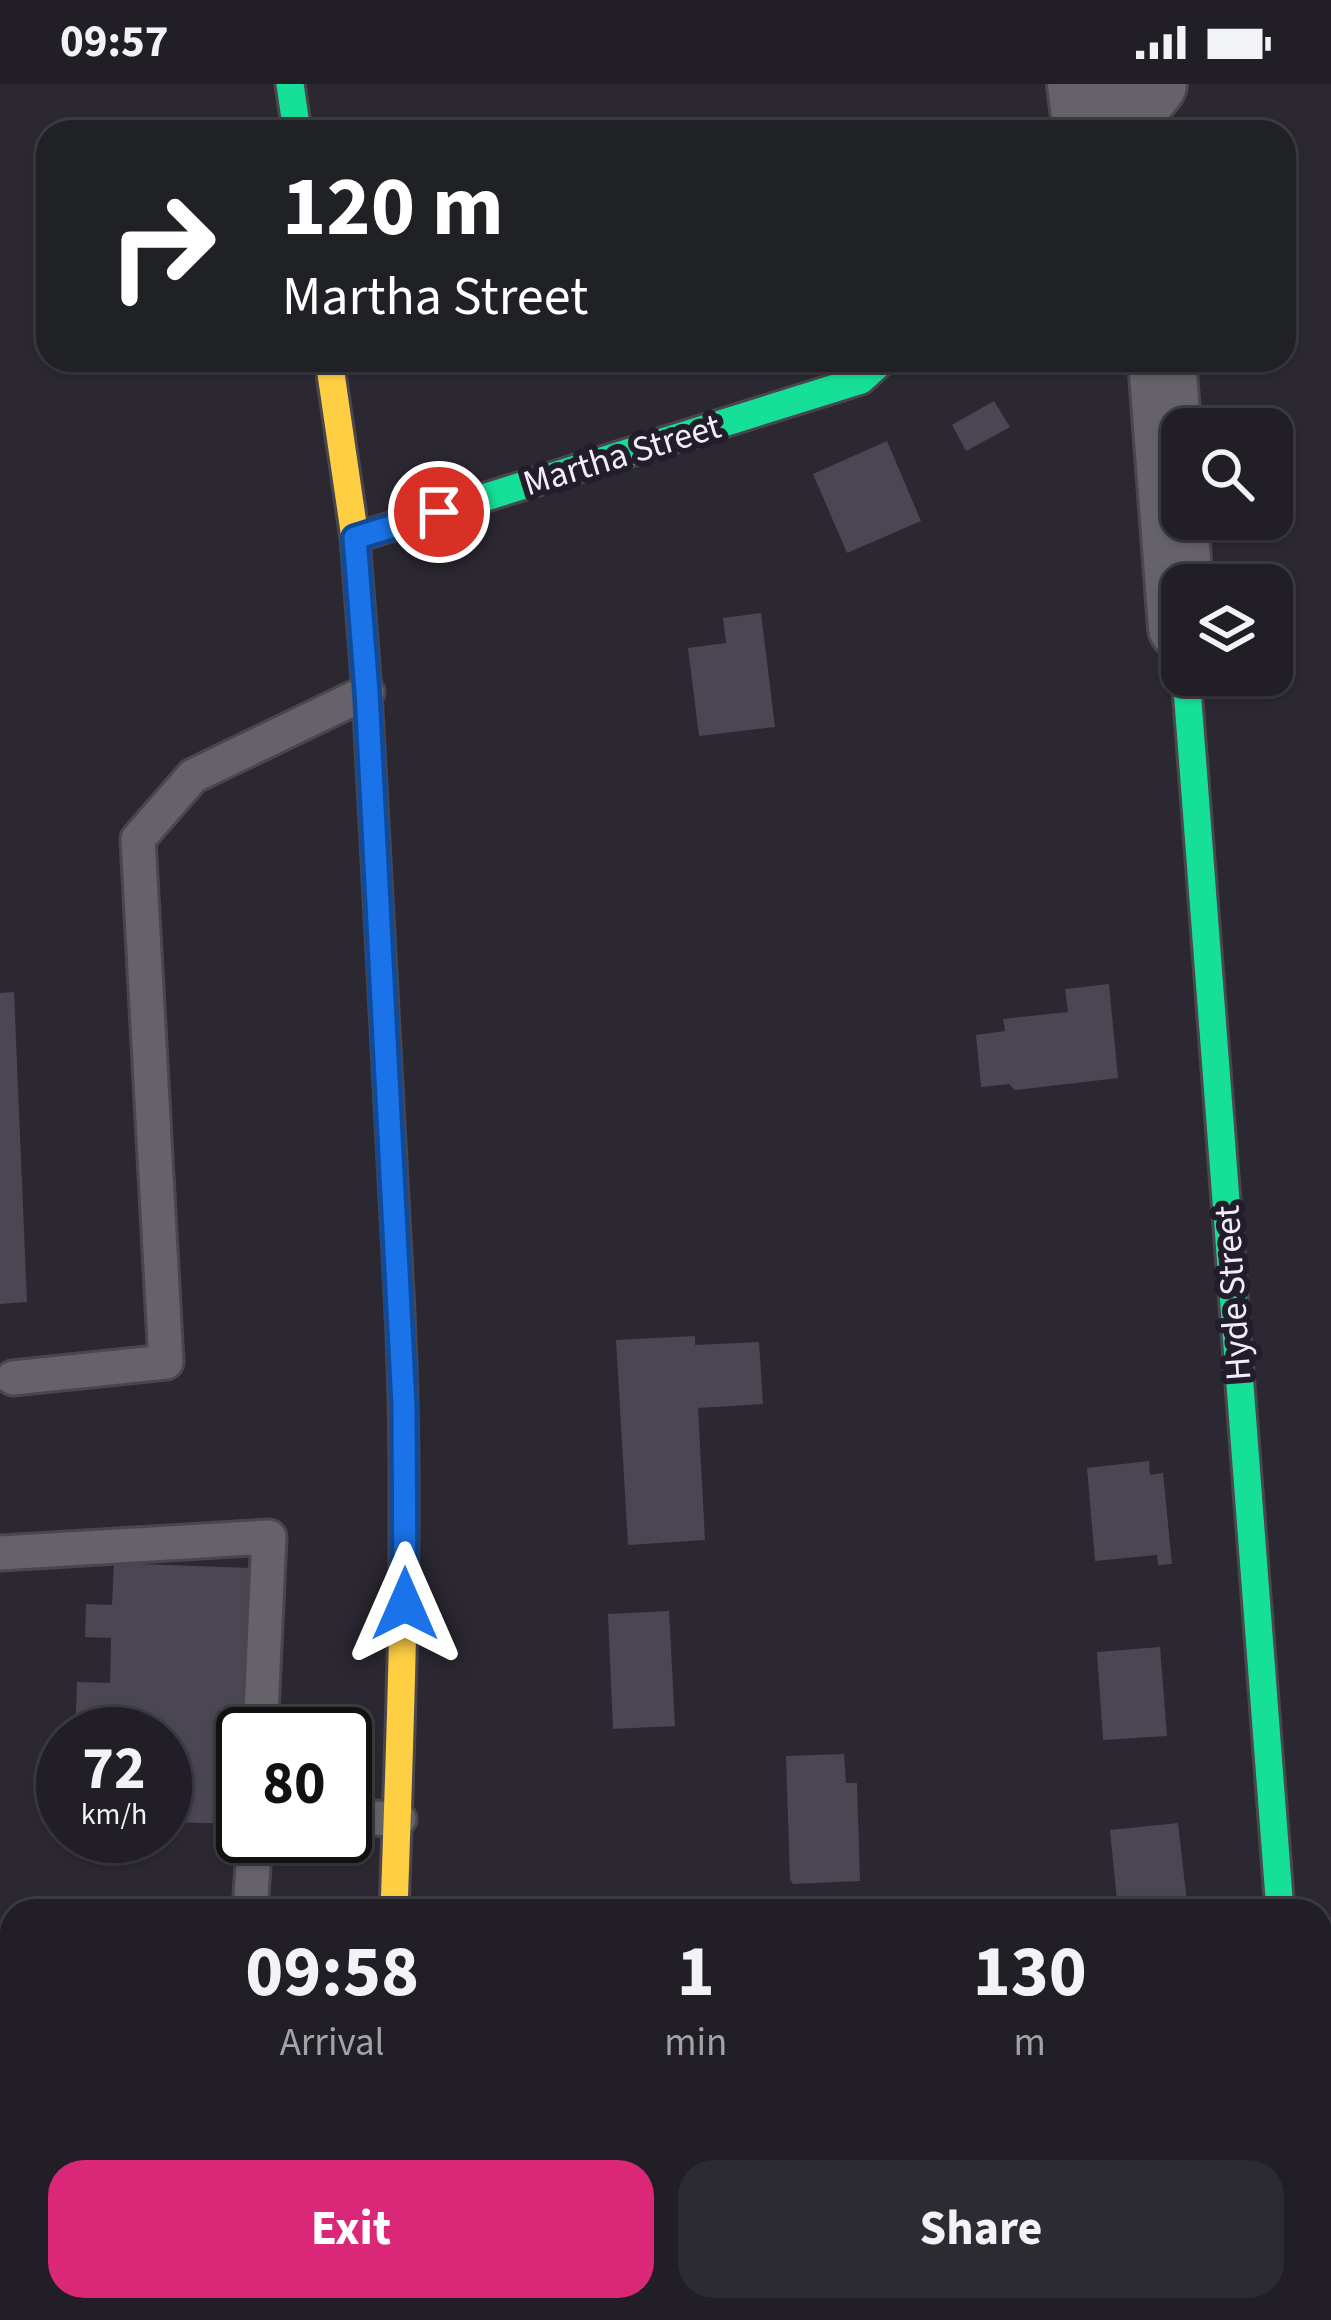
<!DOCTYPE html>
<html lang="en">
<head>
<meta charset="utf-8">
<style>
	body { margin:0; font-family:"Source Sans 3",sans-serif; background:#2d2b32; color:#f1f3f6; height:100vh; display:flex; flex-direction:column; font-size:45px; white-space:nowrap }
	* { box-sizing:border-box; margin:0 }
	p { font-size:39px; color:#a2a2a7 }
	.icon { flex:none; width:66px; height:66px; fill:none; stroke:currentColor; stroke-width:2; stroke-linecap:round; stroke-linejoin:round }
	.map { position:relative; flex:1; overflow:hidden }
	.details { position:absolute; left:0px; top:1815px; width:1332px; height:423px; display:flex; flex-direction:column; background:#211e26; border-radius:36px 36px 0 0; box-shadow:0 3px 9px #0004,0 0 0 3px #3e3c43 }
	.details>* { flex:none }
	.banner { position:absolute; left:36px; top:36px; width:1260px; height:252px; border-radius:36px; box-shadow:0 3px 9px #0004,0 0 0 3px #3e3c43; background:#202124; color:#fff; overflow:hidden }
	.buttons { position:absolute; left:1161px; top:324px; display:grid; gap:24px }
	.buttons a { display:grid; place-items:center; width:132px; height:132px; border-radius:24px; background:#211e26; box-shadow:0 3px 9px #0004,0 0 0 3px #3e3c43; font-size:60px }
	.speed { position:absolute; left:36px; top:1623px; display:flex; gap:24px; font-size:60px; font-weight:700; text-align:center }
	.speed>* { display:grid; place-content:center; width:156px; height:156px; border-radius:50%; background:#211e26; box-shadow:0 3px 9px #0004,0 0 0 3px #3e3c43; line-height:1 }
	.speed small { font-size:30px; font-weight:400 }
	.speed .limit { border:6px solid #111; border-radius:18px; background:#fff; color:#111 }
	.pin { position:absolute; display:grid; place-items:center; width:102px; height:102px; color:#fff; margin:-51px; border:6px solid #fff; border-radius:50%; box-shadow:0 3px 12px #0007 }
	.me { position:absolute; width:132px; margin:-66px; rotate:0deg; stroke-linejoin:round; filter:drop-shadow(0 0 9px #0008) }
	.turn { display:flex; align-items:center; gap:42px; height:252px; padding:0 48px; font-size:54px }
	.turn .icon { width:156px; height:156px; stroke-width:2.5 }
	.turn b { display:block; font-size:84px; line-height:102px }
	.eta { display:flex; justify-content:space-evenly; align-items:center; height:204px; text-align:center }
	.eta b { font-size:72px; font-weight:700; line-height:84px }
	.action { display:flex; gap:24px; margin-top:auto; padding:24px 48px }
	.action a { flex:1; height:138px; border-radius:36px; background:#db2777; color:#fff; font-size:48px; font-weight:700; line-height:138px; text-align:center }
	.action a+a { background:#2d2b32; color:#f1f3f6 }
	.status { display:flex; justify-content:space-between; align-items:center; height:84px; padding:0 60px; background:#211e26; direction:ltr }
	.status svg { height:33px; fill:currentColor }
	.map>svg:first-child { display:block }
	.building { fill:#4a4652 }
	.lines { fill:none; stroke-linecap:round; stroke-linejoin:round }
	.lane-casing { stroke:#49464e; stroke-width:39 }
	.street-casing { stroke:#49464e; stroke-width:72 }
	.fast-casing { stroke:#49464e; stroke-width:33 }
	.slow-casing { stroke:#49464e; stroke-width:33 }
	.jam-casing { stroke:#49464e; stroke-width:33 }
	.lane { stroke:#656369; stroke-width:33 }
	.street { stroke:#656369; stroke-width:66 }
	.fast { stroke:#16e098; stroke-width:27 }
	.slow { stroke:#ffcf43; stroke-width:27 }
	.jam { stroke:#f24e42; stroke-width:27 }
	.route-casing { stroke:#114b97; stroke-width:30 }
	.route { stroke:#1a73e8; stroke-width:21 }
	.labels { text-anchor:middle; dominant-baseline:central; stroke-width:12; stroke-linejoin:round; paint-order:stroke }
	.street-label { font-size:36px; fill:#f1edf8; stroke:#221c2b }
</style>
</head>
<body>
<div class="status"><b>09:57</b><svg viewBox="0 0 49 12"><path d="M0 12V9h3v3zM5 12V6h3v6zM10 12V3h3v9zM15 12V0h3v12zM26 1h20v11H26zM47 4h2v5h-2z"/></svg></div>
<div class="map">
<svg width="1331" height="2236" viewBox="0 0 1331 2236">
	<rect width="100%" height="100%" fill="#2c2832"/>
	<path class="building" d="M 994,317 L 1010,343 L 966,367 L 952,341 Z
		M 887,357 L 921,437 L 847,469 L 813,390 Z
		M 761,529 L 775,643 L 699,652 L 688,564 L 726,559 L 723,534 Z
		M 1109,900 L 1118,994 L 1015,1006 L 1009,1000 L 981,1003 L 976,951 L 1005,947 L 1003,935 L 1068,928 L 1065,905 Z
		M 14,908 L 27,1218 L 0,1220 L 0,909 Z
		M 695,1252 L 695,1261 L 759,1258 L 763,1320 L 698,1324 L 705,1456 L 628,1461 L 616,1256 Z
		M 1149,1377 L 1150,1391 L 1163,1389 L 1172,1480 L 1158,1481 L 1157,1471 L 1095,1477 L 1087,1384 Z
		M 114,1479 L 250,1484 L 242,1740 L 165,1738 L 165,1650 L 75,1650 L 77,1598 L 110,1599 L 111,1554 L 85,1553 L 86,1520 L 112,1521 Z
		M 669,1527 L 675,1642 L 613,1645 L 608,1530 Z
		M 1160,1563 L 1167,1652 L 1103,1656 L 1097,1568 Z
		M 844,1670 L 846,1699 L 857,1699 L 860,1797 L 793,1800 L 790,1795 L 786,1672 Z
		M 1178,1739 L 1188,1827 L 1118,1827 L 1110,1746 Z"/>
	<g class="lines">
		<defs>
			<path id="lane" d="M 13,1294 L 166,1278 L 138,755 L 193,692 L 367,608
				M 0,1469 L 269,1453 L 260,1650
				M 345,1733 L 399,1735
				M 250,1827 L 255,1752
				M 0,2140 L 12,2141"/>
			<path id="street" d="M 1081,0 L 1087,48
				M 1114,48 L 1153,0
				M 1162,276 L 1182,543
				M 1305,2226 L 1305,2236"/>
			<path id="fast" d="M 290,0 L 297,48
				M 355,454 L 861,296 L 883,276
				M 1186,591 L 1280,1827"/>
			<path id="slow" d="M 329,276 L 355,454 L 367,608 L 379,832
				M 394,1827 C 401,1621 410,1415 399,1209
				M 373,2236 L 374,2226"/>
			<path id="jam" d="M 379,832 L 399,1209"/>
		</defs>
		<use href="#lane" class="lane-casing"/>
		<use href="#street" class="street-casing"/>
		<use href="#fast" class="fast-casing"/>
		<use href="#slow" class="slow-casing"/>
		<use href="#jam" class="jam-casing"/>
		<use href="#lane" class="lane"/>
		<use href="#street" class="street"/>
		<use href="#fast" class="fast"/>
		<use href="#slow" class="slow"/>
		<use href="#jam" class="jam"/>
	</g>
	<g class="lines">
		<defs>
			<path id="route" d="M 405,1520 L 404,1321 L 367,608 L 355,454 L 439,428"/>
		</defs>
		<use href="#route" class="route-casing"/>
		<use href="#route" class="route"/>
	</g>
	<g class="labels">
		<g class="street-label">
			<text transform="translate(622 371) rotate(-17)">Martha Street</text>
			<text transform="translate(1233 1209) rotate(-94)">Hyde Street</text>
		</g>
	</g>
</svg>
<div class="buttons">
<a><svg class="icon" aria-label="search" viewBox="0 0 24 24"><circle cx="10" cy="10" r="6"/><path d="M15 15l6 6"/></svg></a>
<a><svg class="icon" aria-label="layers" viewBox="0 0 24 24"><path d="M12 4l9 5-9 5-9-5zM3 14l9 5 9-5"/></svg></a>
</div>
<div class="speed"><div>72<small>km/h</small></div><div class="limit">80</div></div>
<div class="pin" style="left:439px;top:428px;background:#d93025"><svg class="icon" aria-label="arrive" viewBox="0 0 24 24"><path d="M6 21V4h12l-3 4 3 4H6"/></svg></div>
<svg class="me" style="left:405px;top:1520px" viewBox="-20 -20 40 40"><path d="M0-17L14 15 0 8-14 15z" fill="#1a73e8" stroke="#fff" stroke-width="4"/></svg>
<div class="banner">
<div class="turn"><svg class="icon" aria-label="right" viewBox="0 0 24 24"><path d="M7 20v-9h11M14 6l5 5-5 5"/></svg><div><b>120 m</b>Martha Street</div></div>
</div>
<section class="details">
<div class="eta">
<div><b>09:58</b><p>Arrival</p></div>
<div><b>1</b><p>min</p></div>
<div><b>130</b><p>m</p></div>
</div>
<div class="action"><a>Exit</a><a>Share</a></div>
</section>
</div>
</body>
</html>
